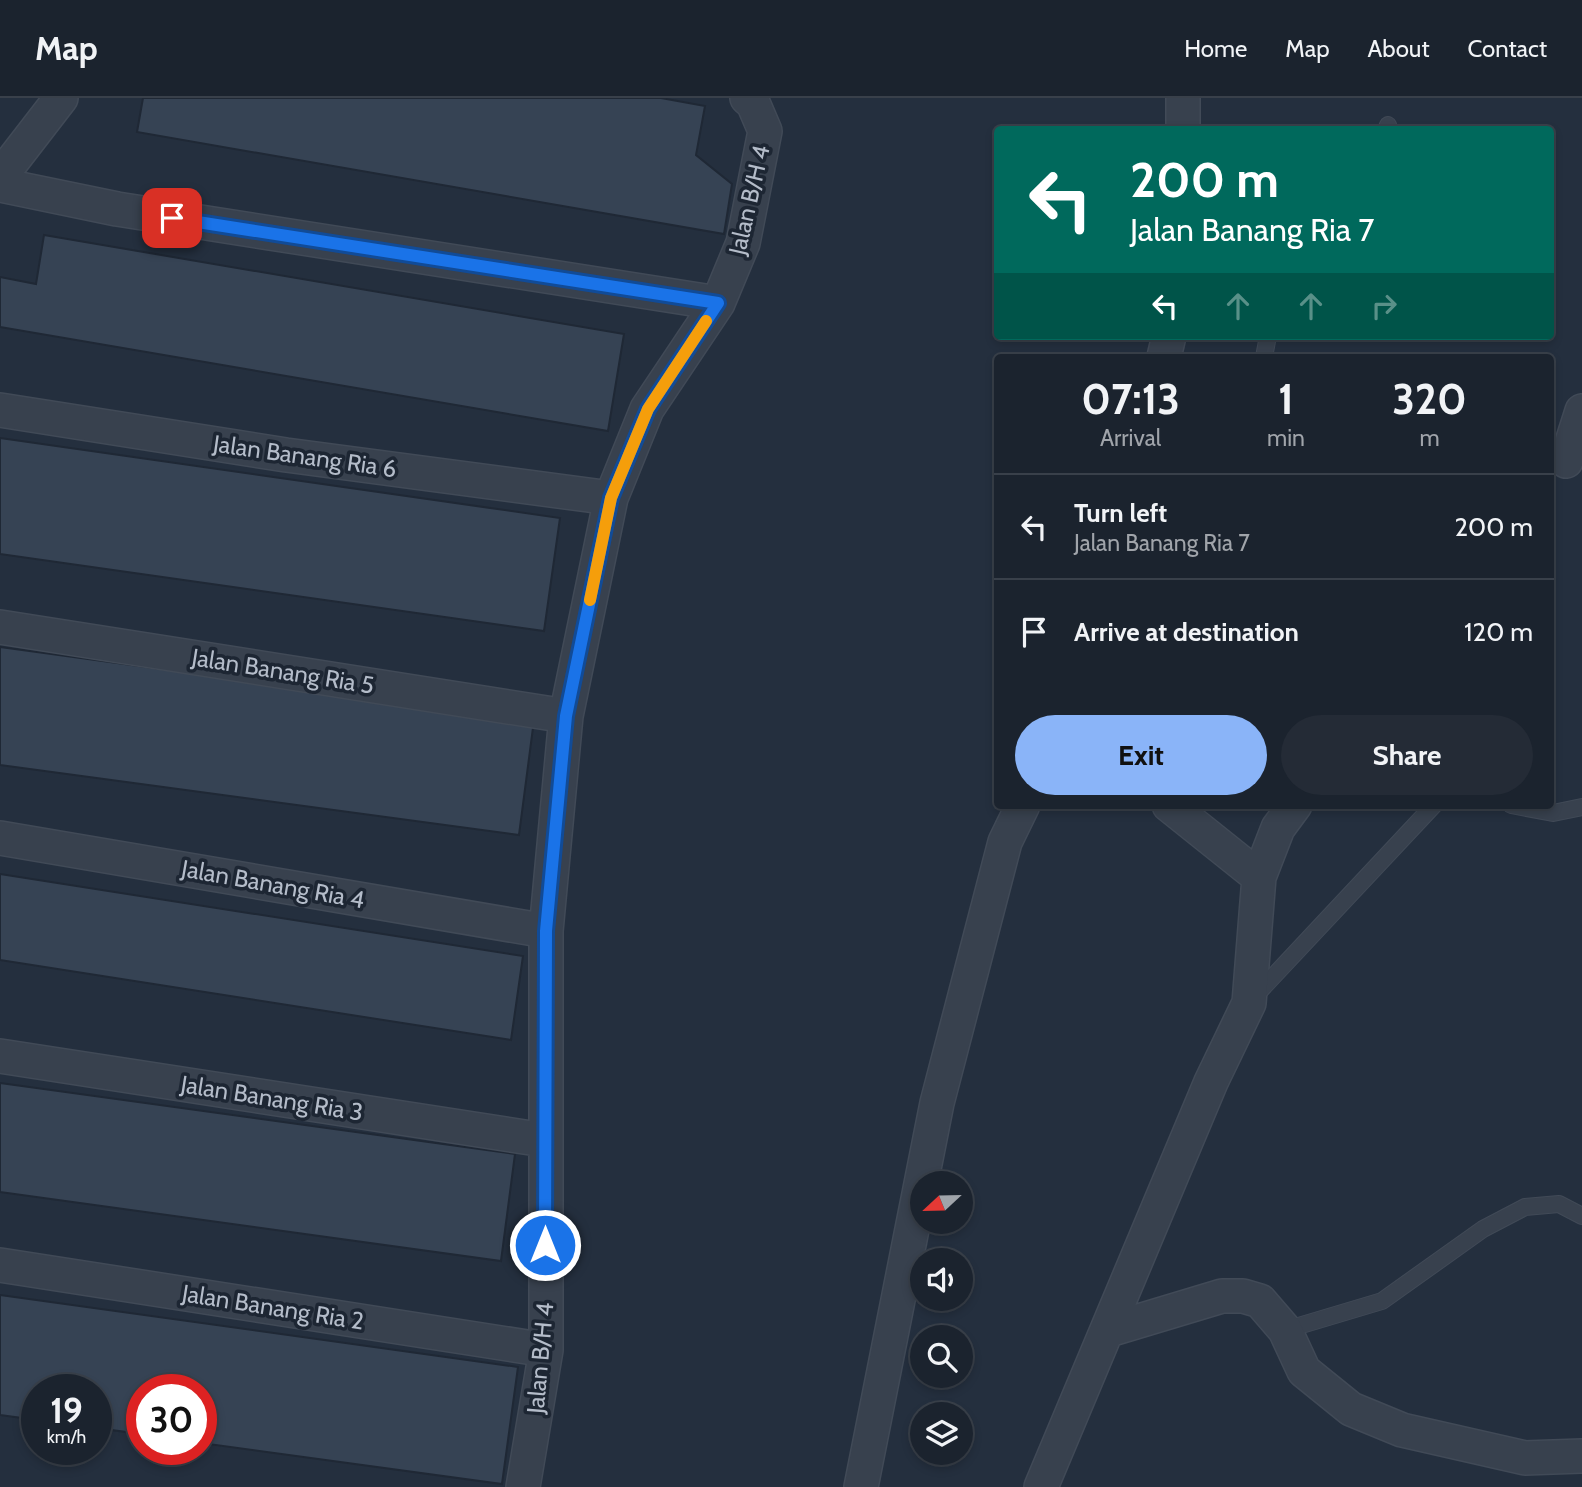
<!DOCTYPE html>
<html lang="en">
<head>
<meta charset="utf-8">
<style>
	body { margin:0; font-family:Cabin,sans-serif; background:#242b36; color:#f1f3f6; height:100vh; display:flex; flex-direction:column; font-size:26px; white-space:nowrap }
	* { box-sizing:border-box; margin:0 }
	p { font-size:23px; color:#a0a4aa }
	.icon { flex:none; width:38px; height:38px; fill:none; stroke:currentColor; stroke-width:2; stroke-linecap:round; stroke-linejoin:round }
	.map { position:relative; flex:1; overflow:hidden }
	.side { position:absolute; left:994px; top:256px; width:560px; height:455px; display:flex; flex-direction:column; background:#1b232e; border-radius:7px; box-shadow:0 4px 10px #0003,0 0 0 2px #39404a }
	.side>* { flex:none }
	.top-card { position:absolute; left:994px; top:28px; width:560px; height:214px; border-radius:7px; box-shadow:0 4px 10px #0003,0 0 0 2px #39404a; background:#00695c; color:#fff; overflow:hidden }
	.needle { width:46px; rotate:248deg }
	.tools { position:absolute; left:910px; top:1073px; display:grid; gap:14px }
	.tools a { display:grid; place-items:center; width:63px; height:63px; border-radius:50%; background:#1b232e; box-shadow:0 4px 10px #0003,0 0 0 2px #39404a; font-size:35px }
	.speed { position:absolute; left:21px; top:1276px; display:flex; gap:14px; font-size:35px; font-weight:700; text-align:center }
	.speed>* { display:grid; place-content:center; width:91px; height:91px; border-radius:50%; background:#1b232e; box-shadow:0 4px 10px #0003,0 0 0 2px #39404a; line-height:1 }
	.speed small { font-size:18px; font-weight:400 }
	.speed .limit { border:10px solid #d22; background:#fff; color:#111 }
	.pin { position:absolute; display:grid; place-items:center; width:60px; height:60px; color:#fff; margin:-30px; border-radius:14px; box-shadow:0 4px 10px #0006 }
	.me { position:absolute; width:77px; margin:-38px; rotate:0deg; stroke-linejoin:round; filter:drop-shadow(0 0 5px #0008) }
	.turn { display:flex; align-items:center; gap:24px; height:147px; padding:0 21px; font-size:32px }
	.turn .icon { width:91px; height:91px; stroke-width:2.5 }
	.turn b { display:block; font-size:49px; line-height:60px }
	.lanes { display:flex; align-items:center; height:66px; padding:0 21px; background:#0003; justify-content:center; gap:35px; direction:ltr }
	.lanes .off { opacity:.35 }
	.eta { display:flex; justify-content:space-evenly; align-items:center; height:119px; text-align:center }
	.eta b { font-size:42px; font-weight:700; line-height:49px }
	.cta { display:flex; gap:14px; margin-top:auto; padding:14px 21px }
	.cta a { flex:1; height:80px; border-radius:42px; background:#8ab4f8; color:#111; font-size:28px; font-weight:700; line-height:80px; text-align:center }
	.cta a+a { background:#242b36; color:#f1f3f6 }
	ul { padding:0; list-style:none }
	li { display:flex; align-items:center; gap:21px; height:105px; padding:0 21px; border-top:2px solid #39404a }
	li div { flex:1 }
	li b { display:block; font-size:26px }
	li em { font-style:normal }
	header { display:flex; align-items:center; gap:42px; box-sizing:border-box; height:98px; padding:0 35px; background:#1b232e; border-bottom:2px solid #39404a }
	header strong { font-size:33px }
	nav { display:flex; gap:38px; margin-inline-start:auto; font-size:24px }
	.map>svg:first-child { display:block }
	.building { fill:#364354; stroke:#1f2835; stroke-width:2 }
	.lines { fill:none; stroke-linecap:round; stroke-linejoin:round }
	.lane-casing { stroke:#414a57; stroke-width:18 }
	.street-casing { stroke:#414a57; stroke-width:36 }
	.lane { stroke:#38414e; stroke-width:16 }
	.street { stroke:#38414e; stroke-width:33 }
	.route-casing { stroke:#114b97; stroke-width:18 }
	.route { stroke:#1a73e8; stroke-width:12 }
	.slow { stroke:#f59e0b; stroke-width:12 }
	.labels { text-anchor:middle; dominant-baseline:central; stroke-width:7; stroke-linejoin:round; paint-order:stroke }
	.street-label { font-size:24px; fill:#b4bcc9; stroke:#1d2633 }
</style>
</head>
<body>
<header>
<strong>Map</strong>
<nav><a>Home</a><a>Map</a><a>About</a><a>Contact</a></nav>
</header>
<div class="map">
<svg width="1582" height="1389" viewBox="0 0 1582 1389">
	<rect width="100%" height="100%" fill="#242f3e"/>
	<path class="building" d="M 143,0 L 661,0 L 705,8 L 696,57 L 732,86 L 724,136 L 137,34 Z
		M 44,137 L 624,236 L 608,333 L 0,229 L 0,179 L 36,186 Z
		M 0,340 L 560,420 L 544,533 L 0,456 Z
		M 0,549 L 534,622 L 519,737 L 0,667 Z
		M 0,776 L 523,858 L 511,942 L 0,862 Z
		M 0,985 L 515,1056 L 501,1163 L 0,1094 Z
		M 0,1197 L 518,1269 L 502,1386 L 201,1345 L 201,1292 L 142,1292 L 142,1336 L 96,1330 L 96,1292 L 37,1292 L 37,1322 L 0,1317 Z"/>
	<g class="lines">
		<defs>
			<path id="lane" d="M 1386,32 L 1388,27
				M 1264,259 L 1268,238
				M 1511,707 L 1553,715 L 1582,709
				M 1254,899 L 1434,707
				M 1285,1232 L 1382,1203 L 1483,1131 L 1525,1109 L 1559,1106 L 1582,1118"/>
			<path id="street" d="M 1183,32 L 1183,0
				M 0,79 L 61,0
				M 0,87 L 117,111 L 718,205
				M 1164,259 L 1169,238
				M 0,312 L 286,357 L 611,400
				M 1566,363 L 1582,313
				M 0,529 L 566,618
				M 1169,707 L 1259,779
				M 0,740 L 546,833
				M 0,958 L 544,1042
				M 0,1167 L 546,1252
				M 1109,1232 L 1222,1198 L 1243,1198 L 1260,1203 L 1285,1232 L 1304,1273 L 1351,1311 L 1402,1332 L 1525,1360 L 1582,1358
				M 523,1389 L 546,1252 L 546,833 L 566,618 L 611,400 L 647,311 L 718,205 L 743,145 L 765,33 L 753,5 L 747,0
				M 861,1389 L 937,1005 L 1005,744 L 1023,707
				M 1041,1389 L 1211,984 L 1249,905 L 1259,779 L 1278,730 L 1295,707"/>
		</defs>
		<use href="#lane" class="lane-casing"/>
		<use href="#street" class="street-casing"/>
		<use href="#lane" class="lane"/>
		<use href="#street" class="street"/>
	</g>
	<g class="lines">
		<defs>
			<path id="route" d="M 172,120 L 718,205 L 648,311 L 611,400 L 566,618 L 546,833 L 545,1147"/>
		</defs>
		<use href="#route" class="route-casing"/>
		<use href="#route" class="route"/>
		<path class="slow" d="M 590,502 L 611,400 L 648,311 L 706,223"/>
	</g>
	<g class="labels">
		<g class="street-label">
			<text transform="translate(749 102) rotate(-77)">Jalan B/H 4</text>
			<text transform="translate(305 358) rotate(8)">Jalan Banang Ria 6</text>
			<text transform="translate(283 573) rotate(9)">Jalan Banang Ria 5</text>
			<text transform="translate(273 786) rotate(10)">Jalan Banang Ria 4</text>
			<text transform="translate(272 1000) rotate(9)">Jalan Banang Ria 3</text>
			<text transform="translate(273 1209) rotate(9)">Jalan Banang Ria 2</text>
			<text transform="translate(540 1260) rotate(-85)">Jalan B/H 4</text>
		</g>
	</g>
</svg>
<div class="tools">
<a><svg class="needle" viewBox="-14 -14 28 28"><path d="M0-13l5 13h-10z" fill="#e53935"/><path d="M0 13l5-13h-10z" fill="#a0a4aa"/></svg></a>
<a><svg class="icon" aria-label="sound" viewBox="0 0 24 24"><path d="M4 9h4l5-4v14l-5-4H4zM17 9q2 3 0 6"/></svg></a>
<a><svg class="icon" aria-label="search" viewBox="0 0 24 24"><circle cx="10" cy="10" r="6"/><path d="M15 15l6 6"/></svg></a>
<a><svg class="icon" aria-label="layers" viewBox="0 0 24 24"><path d="M12 4l9 5-9 5-9-5zM3 14l9 5 9-5"/></svg></a>
</div>
<div class="speed"><div>19<small>km/h</small></div><div class="limit">30</div></div>
<div class="pin" style="left:172px;top:120px;background:#d93025"><svg class="icon" aria-label="arrive" viewBox="0 0 24 24"><path d="M6 21V4h12l-3 4 3 4H6"/></svg></div>
<svg class="me" style="left:545px;top:1147px" viewBox="-20 -20 40 40"><circle r="17" fill="#1a73e8" stroke="#fff" stroke-width="3"/><path d="M0-11L8 9 0 5-8 9z" fill="#fff"/></svg>
<div class="top-card">
<div class="turn"><svg class="icon" aria-label="left" viewBox="0 0 24 24"><path d="M17 20v-9H6M10 6l-5 5 5 5"/></svg><div><b>200 m</b>Jalan Banang Ria 7</div></div>
<div class="lanes"><svg class="icon" aria-label="left" viewBox="0 0 24 24"><path d="M17 20v-9H6M10 6l-5 5 5 5"/></svg><svg class="icon off" aria-label="ahead" viewBox="0 0 24 24"><path d="M12 20V5M6 11l6-6 6 6"/></svg><svg class="icon off" aria-label="ahead" viewBox="0 0 24 24"><path d="M12 20V5M6 11l6-6 6 6"/></svg><svg class="icon off" aria-label="right" viewBox="0 0 24 24"><path d="M7 20v-9h11M14 6l5 5-5 5"/></svg></div>
</div>
<section class="side">
<div class="eta">
<div><b>07:13</b><p>Arrival</p></div>
<div><b>1</b><p>min</p></div>
<div><b>320</b><p>m</p></div>
</div>
<ul>
<li><svg class="icon" aria-label="left" viewBox="0 0 24 24"><path d="M17 20v-9H6M10 6l-5 5 5 5"/></svg><div><b>Turn left</b><p>Jalan Banang Ria 7</p></div><em>200 m</em></li>
<li><svg class="icon" aria-label="arrive" viewBox="0 0 24 24"><path d="M6 21V4h12l-3 4 3 4H6"/></svg><div><b>Arrive at destination</b></div><em>120 m</em></li>
</ul>
<div class="cta"><a>Exit</a><a>Share</a></div>
</section>
</div>
</body>
</html>
